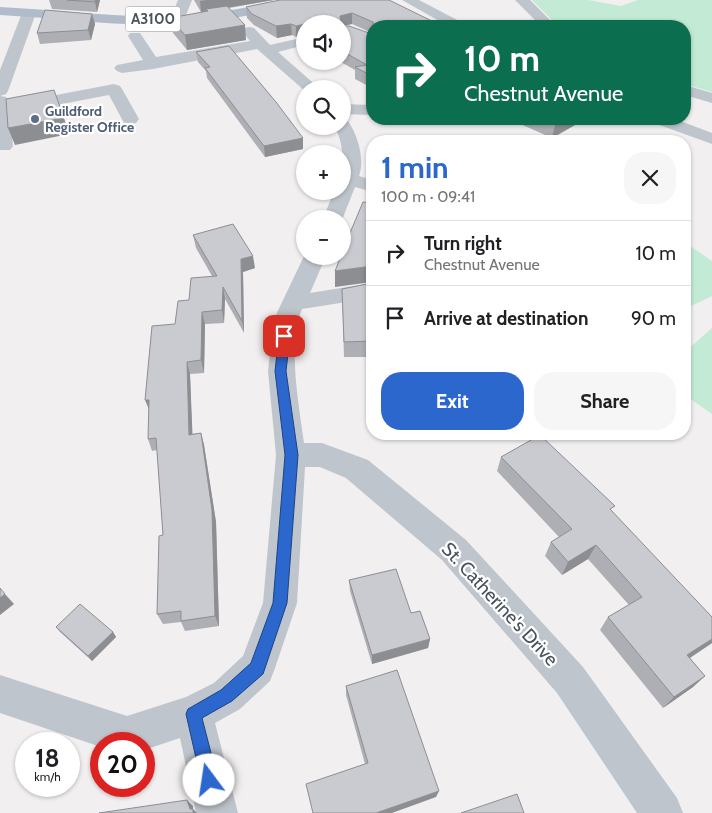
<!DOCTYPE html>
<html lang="en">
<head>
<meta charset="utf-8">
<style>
	body { margin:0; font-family:Cabin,sans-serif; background:#f6f6f6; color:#202124; height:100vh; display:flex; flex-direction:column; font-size:19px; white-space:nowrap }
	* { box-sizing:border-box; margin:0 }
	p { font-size:16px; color:#757577 }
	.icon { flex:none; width:28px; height:28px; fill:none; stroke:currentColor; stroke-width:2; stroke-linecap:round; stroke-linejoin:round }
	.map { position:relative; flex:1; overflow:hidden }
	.side { position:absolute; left:366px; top:135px; width:325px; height:305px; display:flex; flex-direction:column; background:#fff; border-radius:20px; box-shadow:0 1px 4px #0004 }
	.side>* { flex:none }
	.guide { position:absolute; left:366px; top:20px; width:325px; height:105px; border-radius:20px; box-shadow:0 1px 4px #0004; background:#0b6e4f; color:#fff; overflow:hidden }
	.tools { position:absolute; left:296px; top:15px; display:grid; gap:10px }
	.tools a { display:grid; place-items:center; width:55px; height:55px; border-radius:50%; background:#fff; box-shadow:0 1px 4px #0004; font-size:25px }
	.speed { position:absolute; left:15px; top:732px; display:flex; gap:10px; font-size:25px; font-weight:700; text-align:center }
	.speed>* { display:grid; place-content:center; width:65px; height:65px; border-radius:50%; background:#fff; box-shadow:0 1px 4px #0004; line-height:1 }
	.speed small { font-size:12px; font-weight:400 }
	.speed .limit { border:8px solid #d22; background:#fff; color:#111 }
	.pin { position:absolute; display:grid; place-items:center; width:42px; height:42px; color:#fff; margin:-21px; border-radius:10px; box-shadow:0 2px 8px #0006 }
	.me { position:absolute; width:55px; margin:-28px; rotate:346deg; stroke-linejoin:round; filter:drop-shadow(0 0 4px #0008) }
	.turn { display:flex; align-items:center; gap:18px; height:105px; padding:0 15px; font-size:22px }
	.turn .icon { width:65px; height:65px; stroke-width:2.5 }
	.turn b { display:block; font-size:35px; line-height:42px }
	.round { display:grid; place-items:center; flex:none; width:52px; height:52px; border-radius:20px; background:#f6f6f6 }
	.headline { display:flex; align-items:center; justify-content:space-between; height:85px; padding:0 15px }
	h1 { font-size:30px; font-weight:800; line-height:38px; color:#2c67ce }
	.action { display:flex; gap:10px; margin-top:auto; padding:10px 15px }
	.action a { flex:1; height:58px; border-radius:20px; background:#2c67ce; color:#fff; font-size:20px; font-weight:800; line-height:58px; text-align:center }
	.action a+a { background:#f6f6f6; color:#202124 }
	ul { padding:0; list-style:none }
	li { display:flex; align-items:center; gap:15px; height:65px; padding:0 15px; border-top:1px solid #e0e0e0 }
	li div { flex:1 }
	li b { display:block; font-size:19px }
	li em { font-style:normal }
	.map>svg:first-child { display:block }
	.green { fill:#c2ead5 }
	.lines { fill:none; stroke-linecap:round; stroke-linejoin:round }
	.minor { fill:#bfc5cc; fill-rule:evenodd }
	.major { fill:#b1bccb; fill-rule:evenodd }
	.wall { fill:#adafb4 }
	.shaded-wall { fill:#8d8e92 }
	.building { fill:#c9cbd1; stroke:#8d8e92 }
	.route { fill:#2c67ce; stroke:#1d4386 }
	.service-dot { fill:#5c6f8a; stroke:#fff; stroke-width:2 }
	.labels { text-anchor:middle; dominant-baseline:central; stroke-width:4.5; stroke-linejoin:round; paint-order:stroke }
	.far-service-label { font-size:14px; font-weight:bold; fill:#4e5e75; stroke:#fff; text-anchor:start }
	.shield { fill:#fff; stroke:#80858c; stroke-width:1 }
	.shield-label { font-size:15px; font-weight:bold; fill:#49515a }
	.near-street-label { font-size:19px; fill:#49515a; stroke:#fff }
</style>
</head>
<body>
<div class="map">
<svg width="712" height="813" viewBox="0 0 712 813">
	<rect width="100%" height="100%" fill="#f1efef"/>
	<path class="green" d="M 532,0 L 588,0 L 621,6 L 638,0 L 712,0 L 712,92 L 685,84 L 685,26 L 558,26 Z
		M 690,246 L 712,261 L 712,296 L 685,309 L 685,249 Z
		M 712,328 L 712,414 L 685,395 L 685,352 Z"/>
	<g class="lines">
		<path class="minor" d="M 178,0 L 192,0 L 184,20 L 177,24 L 170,20 Z
			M 402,0 L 419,0 L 463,23 L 465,26 L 448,26 Z
			M 515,0 L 530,0 L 556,26 L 541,26 Z
			M 29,9 L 36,13 L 8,91 L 6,94 L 0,96 L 0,70 L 22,13 Z
			M 249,27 L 254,28 L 270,45 L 305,37 L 305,45 L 278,52 L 320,89 L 305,89 L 305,91 L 257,49 L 153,69 L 122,73 L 117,71 L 114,68 L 117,65 L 143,60 L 128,36 L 130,33 L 140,33 L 156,57 L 250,41 L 242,31 L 244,28 Z
			M 114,84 L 120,86 L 122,89 L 139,119 L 136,123 L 130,124 L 124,123 L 109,95 L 10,114 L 13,146 L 10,150 L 0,150 L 0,96 L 6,97 L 9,104 Z
			M 685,85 L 712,93 L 712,103 L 685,95 Z
			M 342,104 L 372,105 L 372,115 L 342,114 Z
			M 651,119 L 675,119 L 712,133 L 712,144 L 654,123 Z
			M 342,120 L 348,121 C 358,136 365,159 359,176 L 372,180 L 372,192 L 355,187 L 342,220 L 342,219 L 323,219 L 334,191 L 342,191 C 342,169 346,145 334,126 L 342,126 Z
			M 305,254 L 305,256 L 326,256 L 310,293 L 372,283 L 372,298 L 302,309 C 287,345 299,405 304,443 L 322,443 L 368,460 L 466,540 L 583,667 L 677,798 L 683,813 L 637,813 L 557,693 L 442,560 L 346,478 L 320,467 L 305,467 L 297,603 L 275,668 L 270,681 L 240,709 L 215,723 L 238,813 L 196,813 L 180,738 L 144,750 L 144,744 L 101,744 L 101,747 L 0,713 L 0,675 L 127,716 L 186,697 L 214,683 L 243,656 L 263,603 L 276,455 L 268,371 L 274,319 Z"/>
		<path class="major" d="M 286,0 L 312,0 L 305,4 C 263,13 220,22 176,24 C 117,27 59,18 0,15 L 0,7 C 59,10 117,18 176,16 C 213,14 250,7 286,0 Z"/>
	</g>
	<path class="wall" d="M 49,0 L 100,0 L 97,12 L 52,9 Z
		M 194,0 L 274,0 L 229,8 L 246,40 L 187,50 L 173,33 L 170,18 L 206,12 L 201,12 Z
		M 280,0 L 438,26 L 372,26 L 372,33 L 352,24 L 344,26 L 372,34 L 372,88 L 355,79 L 355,70 L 339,61 L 342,61 L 342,24 L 305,24 L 305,36 L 296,37 L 292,35 L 277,38 L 254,25 L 247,18 L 246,7 Z
		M 92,14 L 95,24 L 91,40 L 40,44 L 37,33 Z
		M 196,52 L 303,138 L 303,149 L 265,157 L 207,78 L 206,71 L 198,62 Z
		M 509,119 L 583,119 L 582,121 L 552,138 Z
		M 193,235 L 255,268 L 243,272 L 244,333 L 225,299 L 224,323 L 205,324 L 204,373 L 190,374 L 192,434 L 201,433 L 204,445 L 216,522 L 219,626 L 185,631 L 181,622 L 163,624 L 157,614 L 163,535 L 157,450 L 152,451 L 148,439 L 175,324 L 189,300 L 212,276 L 196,248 Z
		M 372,283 L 372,357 L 344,357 L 342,289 Z
		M 372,386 L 372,407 L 367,401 L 367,389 Z
		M 501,457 L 612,511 L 712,643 L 690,658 L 705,676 L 693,687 L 663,708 L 600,630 L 608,617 L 629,605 L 588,559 L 562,575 L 545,556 L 551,542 L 559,537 L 497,471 Z
		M 349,580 L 430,639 L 428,648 L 372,664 L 350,591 Z
		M 56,627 L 113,632 L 116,637 L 92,661 L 60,632 Z
		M 346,686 L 436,797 L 365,764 L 346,695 Z"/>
	<path class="shaded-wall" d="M 95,0 L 100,0 L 97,12 L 95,2 Z
		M 207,0 L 274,0 L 207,11 L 206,9 L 206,11 L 201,12 L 200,1 Z
		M 352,13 L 352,24 L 342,26 L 342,24 L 340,24 L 340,16 Z
		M 92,14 L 95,24 L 91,40 L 88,30 Z
		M 291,24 L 292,35 L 277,38 L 276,26 Z
		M 305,24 L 305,36 L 296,37 L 296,26 Z
		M 245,25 L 246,40 L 187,50 L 185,35 Z
		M 64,118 L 69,134 L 15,145 L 8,128 Z
		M 453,119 L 460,119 L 452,121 Z
		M 567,119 L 583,119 L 582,121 L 552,138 L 555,125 Z
		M 303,138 L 303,149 L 265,157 L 264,146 Z
		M 253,256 L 255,268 L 243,272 L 244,333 L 242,321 L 241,259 Z
		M 372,266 L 372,282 L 335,287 L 335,271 Z
		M 223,287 L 225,299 L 224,323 L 222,310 Z
		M 202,312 L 205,324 L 204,373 L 201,360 Z
		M 187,362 L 190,374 L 193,447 L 189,435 Z
		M 145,400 L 149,400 L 150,412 Z
		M 201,433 L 204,445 L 216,522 L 219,626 L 215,616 Z
		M 596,545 L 588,559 L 562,575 L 568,562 Z
		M 5,594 L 14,604 L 0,615 L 0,598 Z
		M 113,632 L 116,637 L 92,661 L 88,656 Z
		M 430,639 L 428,648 L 372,664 L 372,655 Z
		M 712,639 L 712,643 L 676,667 L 687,655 Z
		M 705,676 L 693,687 L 663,708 L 674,697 Z
		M 439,791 L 436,797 L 392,813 L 376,813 Z
		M 187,800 L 193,806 L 193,809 L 197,813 L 193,813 L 190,809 Z"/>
	<path class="building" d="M 67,0 L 95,0 L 95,2 Z
		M 280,0 L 389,0 L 438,24 L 434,25 L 436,26 L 373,26 L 373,22 L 352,13 L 340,16 L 341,24 L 305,24 L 296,26 L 291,24 L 276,26 L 252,14 L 246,7 Z
		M 227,6 L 245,25 L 185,35 L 170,18 L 208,11 L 206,9 Z
		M 45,10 L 92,14 L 88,30 L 37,33 Z
		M 342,26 L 349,26 L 372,34 L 372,76 L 355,67 L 367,65 L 342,51 Z
		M 229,46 L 276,102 L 303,138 L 264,146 L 205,68 L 210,67 L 196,52 Z
		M 54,90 L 64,118 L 8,128 L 6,99 Z
		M 539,119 L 567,119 L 555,125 Z
		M 363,202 L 372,203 L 372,266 L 335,271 L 341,256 L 342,256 L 342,252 Z
		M 233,224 L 253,256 L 241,259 L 242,321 L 223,287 L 222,310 L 202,312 L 201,360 L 187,362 L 189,435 L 201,433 L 212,510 L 215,616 L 181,621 L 181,611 L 157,614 L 159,536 L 163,535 L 156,438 L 148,439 L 149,400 L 145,400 L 152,326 L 175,324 L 178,301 L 189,300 L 191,278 L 217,276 L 193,235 Z
		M 372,283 L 372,341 L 344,342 L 342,289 Z
		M 372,386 L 372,394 L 367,389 Z
		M 540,435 L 615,506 L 610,509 L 712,617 L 712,639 L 687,655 L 705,676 L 674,697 L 608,617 L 642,597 L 596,545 L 568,562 L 551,542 L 572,529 L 501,457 Z
		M 396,569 L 411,613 L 420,611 L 430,639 L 372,655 L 349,580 Z
		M 0,588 L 5,594 L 0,598 Z
		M 80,604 L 113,632 L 88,656 L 56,627 Z
		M 397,670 L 439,791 L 376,813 L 313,813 L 306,784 L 368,763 L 346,686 Z
		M 517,794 L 524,813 L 461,813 Z
		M 187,800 L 190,809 L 193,809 L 193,813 L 99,813 Z"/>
	<path class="route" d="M 284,333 L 290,336 L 286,371 L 298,455 L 287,603 L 263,674 L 232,701 L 202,718 L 218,780 L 215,786 L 209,789 L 203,786 L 201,780 L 186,714 L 188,709 L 221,690 L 251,663 L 273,603 L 285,455 L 275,371 L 279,336 Z"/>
	<circle class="service-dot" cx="35" cy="119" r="5"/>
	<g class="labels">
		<g class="far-service-label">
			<text x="45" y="111">Guildford<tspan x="45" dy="16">Register Office</tspan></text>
		</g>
		<rect class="shield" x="125.5" y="6.5" width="55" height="25" rx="4"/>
		<g class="shield-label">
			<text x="153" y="19">A3100</text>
		</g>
		<g class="near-street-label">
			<text transform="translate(500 604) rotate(47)">St. Catherine's Drive</text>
		</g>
	</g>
</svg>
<div class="tools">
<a><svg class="icon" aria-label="sound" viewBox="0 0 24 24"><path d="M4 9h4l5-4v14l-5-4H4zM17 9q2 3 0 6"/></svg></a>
<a><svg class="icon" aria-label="search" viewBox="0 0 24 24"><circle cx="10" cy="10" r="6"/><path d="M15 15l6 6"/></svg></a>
<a>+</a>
<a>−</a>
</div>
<div class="speed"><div>18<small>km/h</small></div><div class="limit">20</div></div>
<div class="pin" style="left:284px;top:336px;background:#d93025"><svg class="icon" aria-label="arrive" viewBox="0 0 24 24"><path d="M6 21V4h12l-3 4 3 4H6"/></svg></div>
<svg class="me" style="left:209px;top:780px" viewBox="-20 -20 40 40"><circle r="19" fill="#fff"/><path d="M0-13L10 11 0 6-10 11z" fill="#2c67ce"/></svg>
<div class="guide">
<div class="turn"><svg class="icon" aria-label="right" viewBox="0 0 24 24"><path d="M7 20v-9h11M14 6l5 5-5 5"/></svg><div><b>10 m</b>Chestnut Avenue</div></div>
</div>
<section class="side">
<div class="headline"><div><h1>1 min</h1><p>100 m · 09:41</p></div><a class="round"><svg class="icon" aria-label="close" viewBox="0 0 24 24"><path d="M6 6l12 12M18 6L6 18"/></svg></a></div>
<ul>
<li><svg class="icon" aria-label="right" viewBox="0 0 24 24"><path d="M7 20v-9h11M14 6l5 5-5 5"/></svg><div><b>Turn right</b><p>Chestnut Avenue</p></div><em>10 m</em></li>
<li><svg class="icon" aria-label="arrive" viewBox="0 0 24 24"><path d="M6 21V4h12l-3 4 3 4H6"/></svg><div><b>Arrive at destination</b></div><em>90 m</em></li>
</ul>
<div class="action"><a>Exit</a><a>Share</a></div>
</section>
</div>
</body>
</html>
